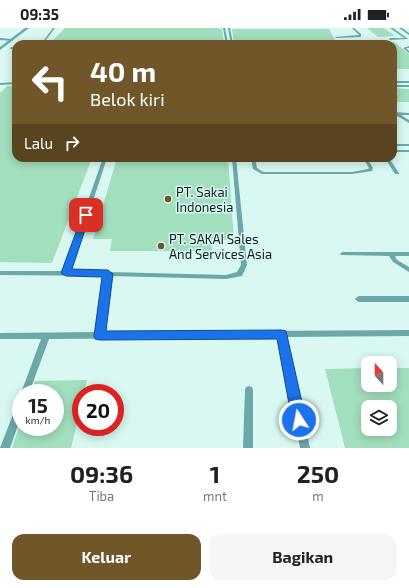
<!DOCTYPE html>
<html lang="id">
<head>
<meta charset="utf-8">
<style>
	body { margin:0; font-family:"Exo 2",sans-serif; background:#f6f6f6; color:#202124; height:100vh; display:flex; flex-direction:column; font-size:15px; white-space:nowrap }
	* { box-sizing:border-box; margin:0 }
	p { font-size:13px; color:#757577 }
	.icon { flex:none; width:22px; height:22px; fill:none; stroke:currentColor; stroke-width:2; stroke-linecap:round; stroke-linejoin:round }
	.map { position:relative; height:420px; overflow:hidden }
	.drawer { display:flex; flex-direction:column; background:#fff; flex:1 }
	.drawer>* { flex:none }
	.guide { position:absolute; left:12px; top:12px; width:385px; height:122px; border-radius:12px; box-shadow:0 2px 10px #0003; background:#705628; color:#fff; overflow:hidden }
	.needle { width:26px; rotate:339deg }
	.buttons { position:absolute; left:361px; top:328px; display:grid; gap:8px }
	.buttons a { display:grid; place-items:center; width:36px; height:36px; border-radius:8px; background:#fff; box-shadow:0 2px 10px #0003; font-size:20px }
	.speed { position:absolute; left:12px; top:356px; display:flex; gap:8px; font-size:20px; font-weight:700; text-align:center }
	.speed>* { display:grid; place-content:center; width:52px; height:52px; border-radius:50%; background:#fff; box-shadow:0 2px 10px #0003; line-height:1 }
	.speed small { font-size:10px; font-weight:400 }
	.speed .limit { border:6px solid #d22; background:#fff; color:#111 }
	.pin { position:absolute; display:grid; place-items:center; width:34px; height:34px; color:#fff; margin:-17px; border-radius:8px; box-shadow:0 2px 6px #0006 }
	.me { position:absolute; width:44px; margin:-22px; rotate:349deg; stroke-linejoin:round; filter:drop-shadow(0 0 3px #0008) }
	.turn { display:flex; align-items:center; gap:14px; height:84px; padding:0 12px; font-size:18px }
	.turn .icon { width:52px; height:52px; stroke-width:2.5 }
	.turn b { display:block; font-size:28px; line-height:34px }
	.then { display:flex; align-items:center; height:38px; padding:0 12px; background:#0003; gap:8px; font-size:15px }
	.eta { display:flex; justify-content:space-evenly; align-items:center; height:68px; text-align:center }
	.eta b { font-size:24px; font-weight:700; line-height:28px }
	.button { display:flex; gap:8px; margin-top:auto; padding:8px 12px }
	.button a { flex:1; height:46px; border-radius:12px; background:#705628; color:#fff; font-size:16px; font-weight:700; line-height:46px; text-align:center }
	.button a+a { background:#f6f6f6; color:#202124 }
	.status { display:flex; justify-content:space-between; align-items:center; height:28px; padding:0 20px; background:#fff; direction:ltr }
	.status svg { height:11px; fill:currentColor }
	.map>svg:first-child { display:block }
	.building { fill:#a2dfbe; fill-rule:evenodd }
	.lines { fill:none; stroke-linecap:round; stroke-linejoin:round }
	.lane { fill:#6ca7aa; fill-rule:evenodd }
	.street { fill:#6ca7aa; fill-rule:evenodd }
	.route { fill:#1a73e8; stroke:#114b97 }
	.poi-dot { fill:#705628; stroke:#d8f8f1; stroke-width:1.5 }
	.labels { text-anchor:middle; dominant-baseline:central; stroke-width:3; stroke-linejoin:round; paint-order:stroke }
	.poi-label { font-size:13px; fill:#121e1c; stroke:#d8f8f1; text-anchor:start }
</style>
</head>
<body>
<div class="status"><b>09:35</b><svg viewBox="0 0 49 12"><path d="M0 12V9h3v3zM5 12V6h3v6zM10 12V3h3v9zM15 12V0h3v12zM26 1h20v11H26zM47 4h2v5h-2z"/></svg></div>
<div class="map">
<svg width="409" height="420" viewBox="0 0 409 420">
	<rect width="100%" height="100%" fill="#d8f8f1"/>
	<path class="building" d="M 65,0 L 217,0 L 222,1 L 224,16 L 49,16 Z
		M 367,0 L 384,0 L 395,8 L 378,9 Z
		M 232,1 L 329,1 L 337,16 L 234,16 Z
		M 393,13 L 409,26 L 409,41 L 393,41 Z
		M 7,58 L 16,58 L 16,130 L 92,130 L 52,235 L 0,234 L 0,65 Z
		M 393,60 L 409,61 L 409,74 L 393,74 Z
		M 117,130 L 228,130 L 234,212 L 212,212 L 212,223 L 110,223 L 112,211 L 93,211 Z
		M 368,340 L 368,357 L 390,357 L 390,340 L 409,340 L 409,420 L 345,420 L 325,341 ZM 368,379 L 390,379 L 390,401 L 368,401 Z
		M 87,352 L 84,365 L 81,365 L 81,379 L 71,420 L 12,420 L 19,399 L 55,399 L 55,365 L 31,365 L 35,353 Z"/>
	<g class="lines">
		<path class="lane" d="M 53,0 L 55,0 L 43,16 L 41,16 Z
			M 223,0 L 225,0 L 228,16 L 226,16 Z
			M 228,0 L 230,0 L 233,16 L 231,16 Z
			M 352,0 L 354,0 L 361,6 L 361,9 L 336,10 L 335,9 L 359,7 Z
			M 390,0 L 393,0 L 408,11 L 389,12 L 390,10 L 404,10 Z
			M 399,0 L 402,0 L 409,5 L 409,7 Z
			M 0,10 L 12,11 L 13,12 L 12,13 L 0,12 Z
			M 409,18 L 409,20 L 406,20 L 409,23 L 409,25 L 403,20 Z
			M 11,19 L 16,19 L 16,21 L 10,21 Z
			M 393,53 L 409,53 L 409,55 L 393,55 Z
			M 16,54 L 16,56 L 0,57 L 0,55 Z
			M 393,57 L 409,57 L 409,59 L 393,59 Z
			M 394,84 L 409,85 L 409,87 L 401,87 L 409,92 L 409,95 L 394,86 Z
			M 393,116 L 409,116 L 409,118 L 393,118 Z
			M 393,122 L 409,122 L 409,124 L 393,124 Z
			M 103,130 L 107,130 L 70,243 L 226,247 L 237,244 L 241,237 L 232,130 L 236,130 L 247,237 L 242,248 L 226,251 L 111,248 L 104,304 L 409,302 L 409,308 L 286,309 L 310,420 L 300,420 L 279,309 L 49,311 L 29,365 L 21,365 L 21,366 L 21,365 L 41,311 L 0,311 L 0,305 L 97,304 L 104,248 L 0,247 L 0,243 L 63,243 Z
			M 251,130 L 255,130 L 257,140 L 263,144 L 352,144 L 368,141 L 369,140 L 363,130 L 367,130 L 373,140 L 372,143 L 352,146 L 262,146 L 253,141 Z
			M 385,130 L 389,130 L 399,145 L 399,146 L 395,146 Z
			M 343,224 L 409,224 L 409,228 L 395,228 L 397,232 L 409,239 L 409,244 L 393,234 L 389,228 L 341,227 L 340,226 L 341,225 Z
			M 359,268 L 409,268 L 409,274 L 359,274 L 357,273 L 355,271 L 357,269 Z
			M 249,358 L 252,359 L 253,362 L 253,420 L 243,420 L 245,362 L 246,359 Z
			M 21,372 L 21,389 L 10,420 L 0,420 L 17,376 L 18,373 Z"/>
		<path class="street" d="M 25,0 L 29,0 L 0,22 L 0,19 Z"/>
	</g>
	<path class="route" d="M 83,185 L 89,185 L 90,187 L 72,241 L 108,242 L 113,246 L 106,303 L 282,302 L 286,303 L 306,392 L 304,396 L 299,398 L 294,396 L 292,392 L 277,311 L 100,312 L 95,311 L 94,308 L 102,249 L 66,248 L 61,245 Z"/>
	<g class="poi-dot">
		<circle cx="168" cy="171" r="4"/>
		<circle cx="161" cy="218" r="4"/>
	</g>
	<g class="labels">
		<g class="poi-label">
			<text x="176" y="164">PT. Sakai<tspan x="176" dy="15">Indonesia</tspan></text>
			<text x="169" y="211">PT. SAKAI Sales<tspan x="169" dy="15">And Services Asia</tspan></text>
		</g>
	</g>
</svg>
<div class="buttons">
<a><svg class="needle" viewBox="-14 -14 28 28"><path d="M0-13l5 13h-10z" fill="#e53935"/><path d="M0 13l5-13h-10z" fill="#757577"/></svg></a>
<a><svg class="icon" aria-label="layers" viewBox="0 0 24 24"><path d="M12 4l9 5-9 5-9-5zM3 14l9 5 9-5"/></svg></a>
</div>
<div class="speed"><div>15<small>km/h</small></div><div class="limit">20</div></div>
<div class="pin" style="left:86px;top:187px;background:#d93025"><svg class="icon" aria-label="arrive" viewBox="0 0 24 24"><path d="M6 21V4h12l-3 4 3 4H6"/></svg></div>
<svg class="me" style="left:299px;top:392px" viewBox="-20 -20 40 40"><circle r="17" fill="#1a73e8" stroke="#fff" stroke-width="3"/><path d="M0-11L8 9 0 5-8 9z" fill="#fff"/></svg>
<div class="guide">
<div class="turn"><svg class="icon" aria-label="left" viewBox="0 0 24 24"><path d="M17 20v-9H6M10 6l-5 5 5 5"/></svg><div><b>40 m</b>Belok kiri</div></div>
<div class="then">Lalu<svg class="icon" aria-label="right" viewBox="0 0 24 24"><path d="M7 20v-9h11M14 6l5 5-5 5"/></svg></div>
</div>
</div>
<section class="drawer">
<div class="eta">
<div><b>09:36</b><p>Tiba</p></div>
<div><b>1</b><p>mnt</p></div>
<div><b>250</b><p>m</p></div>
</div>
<div class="button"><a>Keluar</a><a>Bagikan</a></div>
</section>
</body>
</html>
